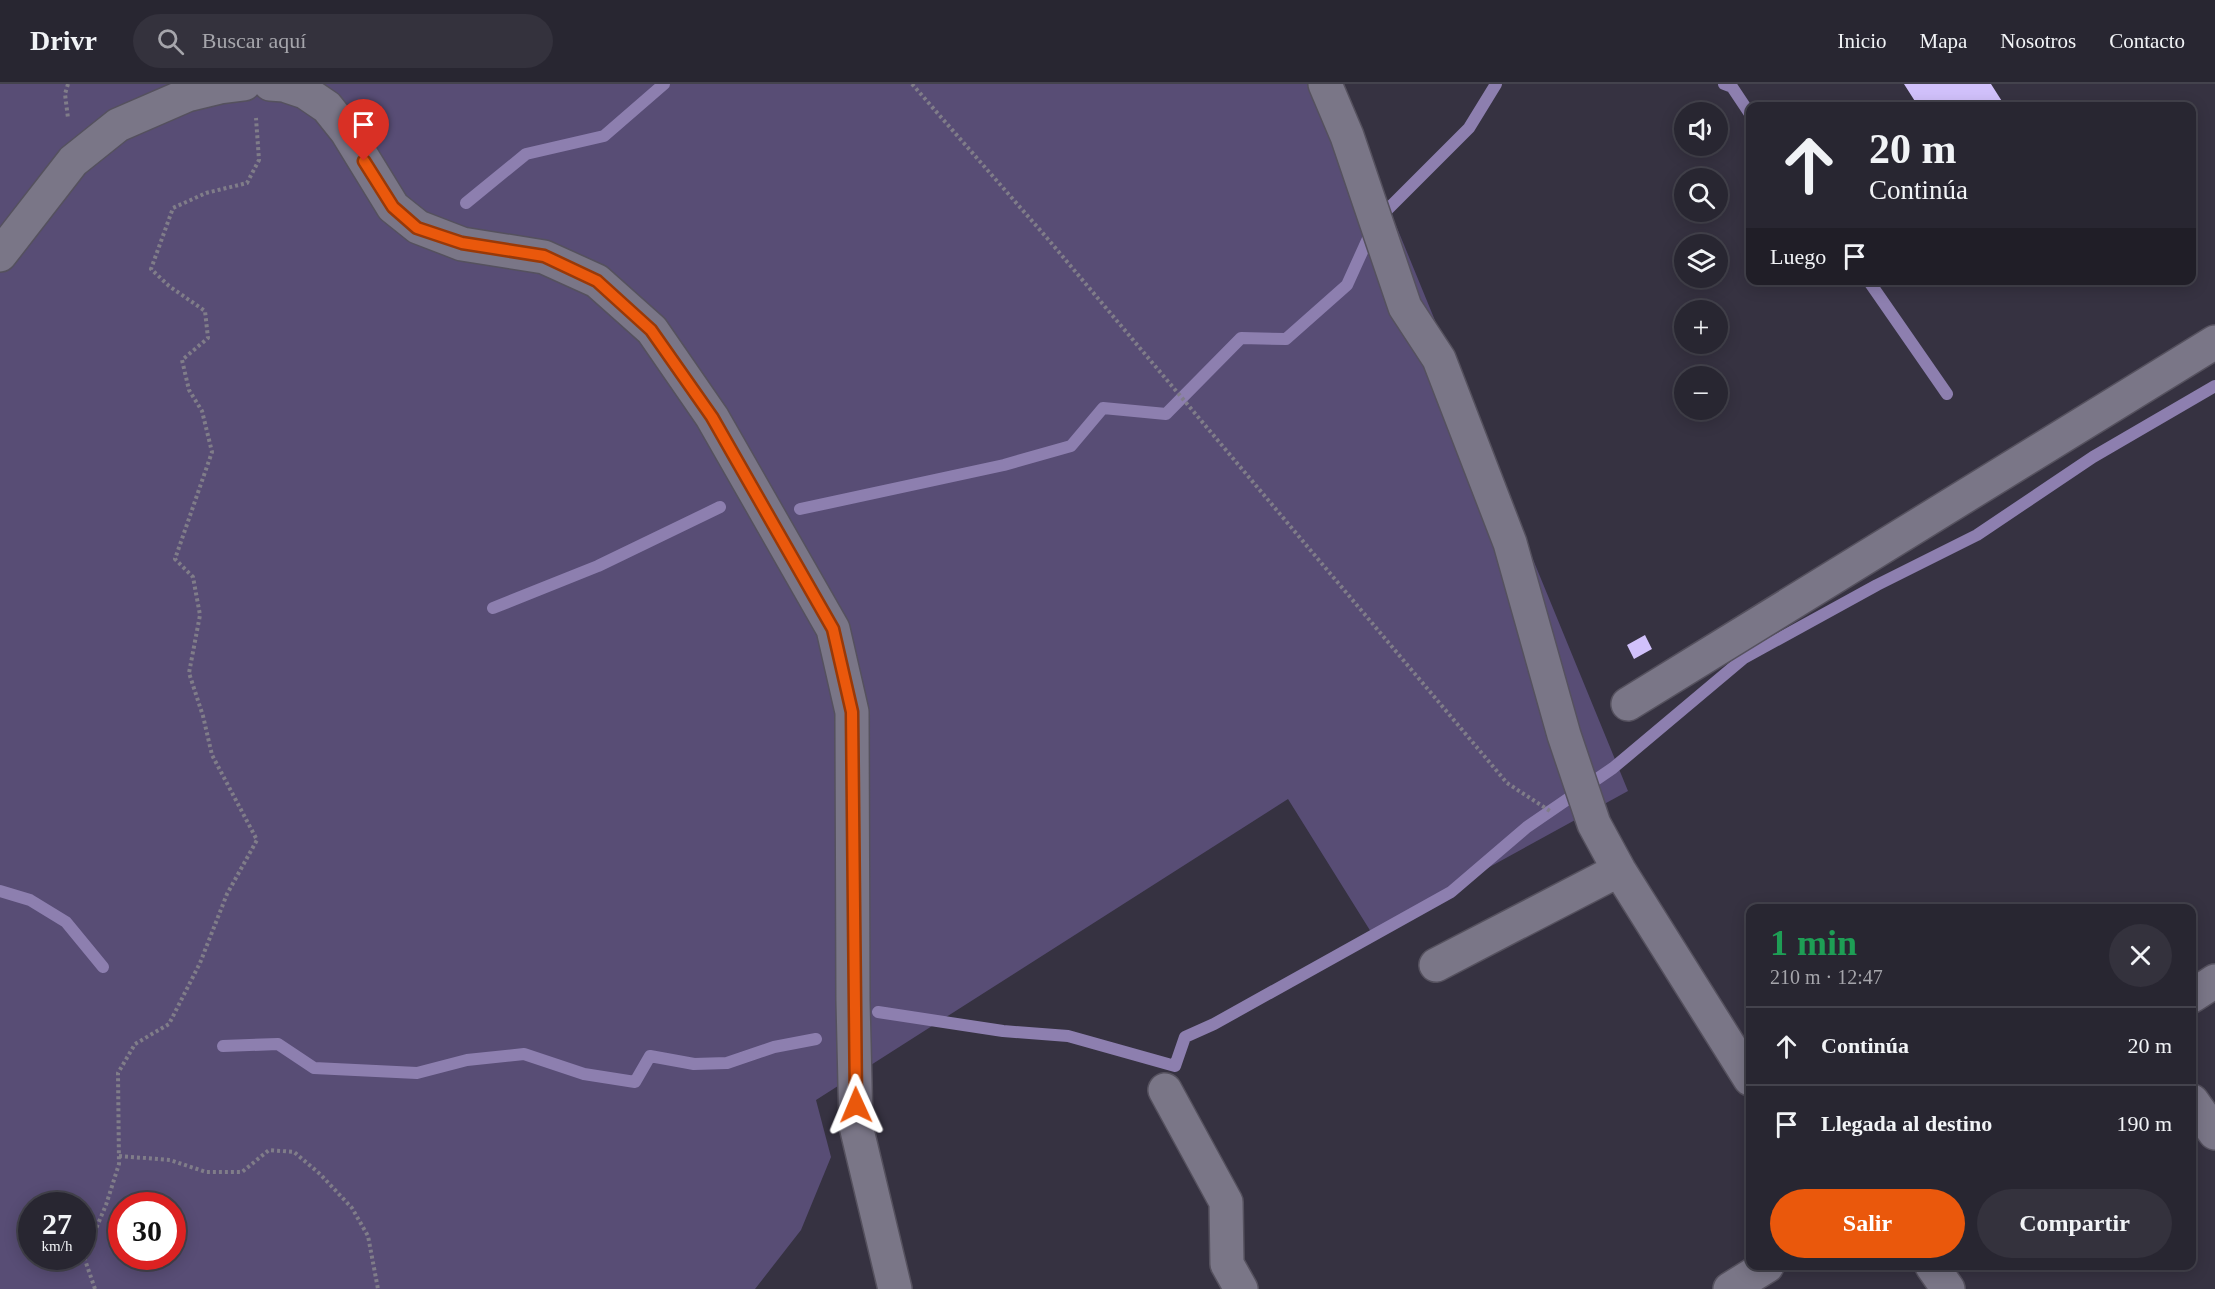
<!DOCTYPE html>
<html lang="es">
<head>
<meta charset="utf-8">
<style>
	body { margin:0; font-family:"Times New Roman",serif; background:#34323d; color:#f1f3f6; height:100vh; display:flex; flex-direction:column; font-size:22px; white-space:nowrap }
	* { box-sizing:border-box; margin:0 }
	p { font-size:20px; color:#a5a5ab }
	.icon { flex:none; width:33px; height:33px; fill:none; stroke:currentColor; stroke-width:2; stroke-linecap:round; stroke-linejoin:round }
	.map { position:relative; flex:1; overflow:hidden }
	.side { position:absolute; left:1746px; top:820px; width:450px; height:366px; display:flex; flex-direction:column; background:#282631; border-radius:12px; box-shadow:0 3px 15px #0003,0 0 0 2px #44434d }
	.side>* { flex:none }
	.guide { position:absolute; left:1746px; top:18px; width:450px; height:183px; border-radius:12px; box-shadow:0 3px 15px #0003,0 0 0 2px #44434d; background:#282631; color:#f1f3f6; overflow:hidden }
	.fabs { position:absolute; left:1674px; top:18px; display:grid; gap:12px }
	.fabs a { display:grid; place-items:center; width:54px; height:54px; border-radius:50%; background:#282631; box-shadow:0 3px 15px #0003,0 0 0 2px #44434d; font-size:30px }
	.speed { position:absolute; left:18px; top:1108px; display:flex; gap:12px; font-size:30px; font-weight:700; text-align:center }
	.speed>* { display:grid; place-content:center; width:78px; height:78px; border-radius:50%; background:#282631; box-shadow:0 3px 15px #0003,0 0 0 2px #44434d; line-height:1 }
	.speed small { font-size:15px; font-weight:400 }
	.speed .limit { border:9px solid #d22; background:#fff; color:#111 }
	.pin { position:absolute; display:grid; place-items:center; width:51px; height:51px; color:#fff; margin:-62px -26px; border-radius:50% 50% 50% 0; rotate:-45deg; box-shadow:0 0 6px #0007 }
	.pin .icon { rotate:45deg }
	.me { position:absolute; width:66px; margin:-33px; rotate:359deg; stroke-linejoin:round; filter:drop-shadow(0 0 4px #0008) }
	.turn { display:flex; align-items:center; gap:21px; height:126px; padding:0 24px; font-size:27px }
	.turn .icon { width:78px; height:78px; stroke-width:2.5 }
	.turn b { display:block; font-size:42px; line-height:51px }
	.then { display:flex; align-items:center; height:57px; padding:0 24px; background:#0003; gap:12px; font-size:22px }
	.round { display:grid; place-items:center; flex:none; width:63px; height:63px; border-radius:32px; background:#34323d }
	.head { display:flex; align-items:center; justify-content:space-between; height:102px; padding:0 24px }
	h1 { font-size:36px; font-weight:600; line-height:45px; color:#1e9e55 }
	.primary-button { display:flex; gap:12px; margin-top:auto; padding:12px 24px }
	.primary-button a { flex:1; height:69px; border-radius:36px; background:#ea580c; color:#fff; font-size:24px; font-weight:600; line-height:69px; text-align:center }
	.primary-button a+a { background:#34323d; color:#f1f3f6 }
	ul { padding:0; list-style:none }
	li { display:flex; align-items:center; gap:18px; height:78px; padding:0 24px; border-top:2px solid #44434d }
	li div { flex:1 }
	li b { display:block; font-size:22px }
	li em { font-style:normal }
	header { display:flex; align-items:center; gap:36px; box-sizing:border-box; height:84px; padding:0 30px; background:#282631; border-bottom:2px solid #44434d }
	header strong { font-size:28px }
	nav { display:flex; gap:33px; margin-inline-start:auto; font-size:21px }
	.search { width:420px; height:54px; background:#34323d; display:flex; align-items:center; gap:15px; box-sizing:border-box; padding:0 21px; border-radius:33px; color:#a5a5ab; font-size:22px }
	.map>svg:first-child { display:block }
	.green { fill:#584d75; fill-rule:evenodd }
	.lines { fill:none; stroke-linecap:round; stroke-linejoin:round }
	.stream { stroke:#8d7faf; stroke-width:12 }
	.building { fill:#d1c1fb }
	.minor-casing { stroke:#55515e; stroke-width:36 }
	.path { stroke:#807d89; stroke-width:4; stroke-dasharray:3 3; stroke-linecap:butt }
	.minor { stroke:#7a7687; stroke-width:33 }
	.route-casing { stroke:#983908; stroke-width:15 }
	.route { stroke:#ea580c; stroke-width:10 }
</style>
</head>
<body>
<header>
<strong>Drivr</strong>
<div class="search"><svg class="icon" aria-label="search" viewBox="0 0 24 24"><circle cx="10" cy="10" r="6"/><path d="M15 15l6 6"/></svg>Buscar aquí</div>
<nav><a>Inicio</a><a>Mapa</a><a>Nosotros</a><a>Contacto</a></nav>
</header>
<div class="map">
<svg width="2215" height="1205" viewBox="0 0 2215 1205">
	<rect width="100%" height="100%" fill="#363241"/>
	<path class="green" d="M 0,0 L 1338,0 L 1628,707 L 1371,848 L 1288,715 L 816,1016 L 831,1073 L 801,1146 L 755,1205 L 0,1205 ZM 32,1122 L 82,1122 L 82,1173 L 32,1173 ZM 122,1122 L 172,1122 L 172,1173 L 122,1173 Z"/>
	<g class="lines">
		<path class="stream" d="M 1724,0 L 1732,3 L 1750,30
			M 466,119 L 526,70 L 604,52 L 664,0
			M 1868,196 L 1947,310
			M 800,425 L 1004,381 L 1071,362 L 1103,324 L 1166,330 L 1241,254 L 1286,255 L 1347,201 L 1376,137 L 1469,44 L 1496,0
			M 493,524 L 598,482 L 720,423
			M 0,807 L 30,816 L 66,838 L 103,883
			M 878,928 L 1003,947 L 1068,952 L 1175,982 L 1185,953 L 1214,940 L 1451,808 L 1527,743 L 1613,684 L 1744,574 L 1877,501 L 1977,451 L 2093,373 L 2215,302
			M 223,962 L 278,960 L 314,984 L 417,989 L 467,976 L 524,970 L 584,990 L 635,998 L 650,972 L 694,980 L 727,979 L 774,963 L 816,955"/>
	</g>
	<path class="building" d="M 1904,0 L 1991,0 L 2005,22 L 1918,22 Z
		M 1645,551 L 1652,565 L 1634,575 L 1627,561 Z"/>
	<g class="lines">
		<defs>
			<path id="minor" d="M 270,0 L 284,1 L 305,8 L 327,23 L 347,48 L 393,123 L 418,143 L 462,160 L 544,173 L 597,197 L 652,246 L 712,333 L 833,545 L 852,628 L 853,917 L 856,1042 L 895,1205
				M 1325,0 L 1347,52 L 1405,223 L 1439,275 L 1510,459 L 1564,651 L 1594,740 L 1619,786 L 1750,995
				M 0,171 L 73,77 L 118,41 L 187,11 L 220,3 L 244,0
				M 1628,620 L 2215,258
				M 1436,881 L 1619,786
				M 2192,912 L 2215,897
				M 1165,1006 L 1226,1118 L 1227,1180 L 1241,1205
				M 2192,1017 L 2215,1049
				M 1932,1182 L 1948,1205
				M 1730,1205 L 1767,1182"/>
		</defs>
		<use href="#minor" class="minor-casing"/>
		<path class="path" d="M 68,0 L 65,10 L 68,34
			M 912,0 L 1047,154 L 1507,699 L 1550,727
			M 119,1072 L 170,1076 L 206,1088 L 242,1088 L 269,1066 L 294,1068 L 320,1090 L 352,1124 L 368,1152 L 378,1205
			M 95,1205 L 84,1173 L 106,1121 L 119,1080 L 118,989 L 135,960 L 169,940 L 200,879 L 227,810 L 257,756 L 212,671 L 203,632 L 189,589 L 200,531 L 193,493 L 175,475 L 212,368 L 202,327 L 189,306 L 182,276 L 208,254 L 205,227 L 169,202 L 151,185 L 173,124 L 206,109 L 247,99 L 259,76 L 256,34"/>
		<use href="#minor" class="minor"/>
	</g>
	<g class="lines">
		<defs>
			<path id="route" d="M 364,77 L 393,123 L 417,144 L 462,159 L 544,172 L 597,197 L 651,246 L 712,333 L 833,545 L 852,628 L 856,1021"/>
		</defs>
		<use href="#route" class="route-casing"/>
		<use href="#route" class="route"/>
	</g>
</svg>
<div class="fabs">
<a><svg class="icon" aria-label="sound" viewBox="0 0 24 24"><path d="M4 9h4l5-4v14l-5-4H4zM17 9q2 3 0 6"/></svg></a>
<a><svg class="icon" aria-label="search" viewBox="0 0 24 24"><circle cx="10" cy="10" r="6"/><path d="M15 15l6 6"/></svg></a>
<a><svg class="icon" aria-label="layers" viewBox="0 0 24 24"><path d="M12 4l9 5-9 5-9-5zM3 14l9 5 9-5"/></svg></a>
<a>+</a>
<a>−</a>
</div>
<div class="speed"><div>27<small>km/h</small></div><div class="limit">30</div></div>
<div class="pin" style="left:364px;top:77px;background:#d93025"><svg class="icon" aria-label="arrive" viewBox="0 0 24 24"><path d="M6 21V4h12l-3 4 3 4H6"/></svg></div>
<svg class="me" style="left:856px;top:1021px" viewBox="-20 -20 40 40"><path d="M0-17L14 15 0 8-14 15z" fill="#ea580c" stroke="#fff" stroke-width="4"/></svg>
<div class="guide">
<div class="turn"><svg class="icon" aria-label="ahead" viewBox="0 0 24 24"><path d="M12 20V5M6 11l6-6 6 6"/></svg><div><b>20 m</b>Continúa</div></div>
<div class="then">Luego<svg class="icon" aria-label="arrive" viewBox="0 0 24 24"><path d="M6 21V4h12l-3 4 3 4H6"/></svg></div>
</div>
<section class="side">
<div class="head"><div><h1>1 min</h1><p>210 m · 12:47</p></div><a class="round"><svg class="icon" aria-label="close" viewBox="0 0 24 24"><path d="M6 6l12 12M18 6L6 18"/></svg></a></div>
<ul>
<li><svg class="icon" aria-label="ahead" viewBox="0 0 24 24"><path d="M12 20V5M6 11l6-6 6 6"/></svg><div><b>Continúa</b></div><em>20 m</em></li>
<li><svg class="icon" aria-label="arrive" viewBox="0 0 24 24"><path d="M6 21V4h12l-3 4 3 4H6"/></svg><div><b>Llegada al destino</b></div><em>190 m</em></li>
</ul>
<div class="primary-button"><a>Salir</a><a>Compartir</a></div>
</section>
</div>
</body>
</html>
